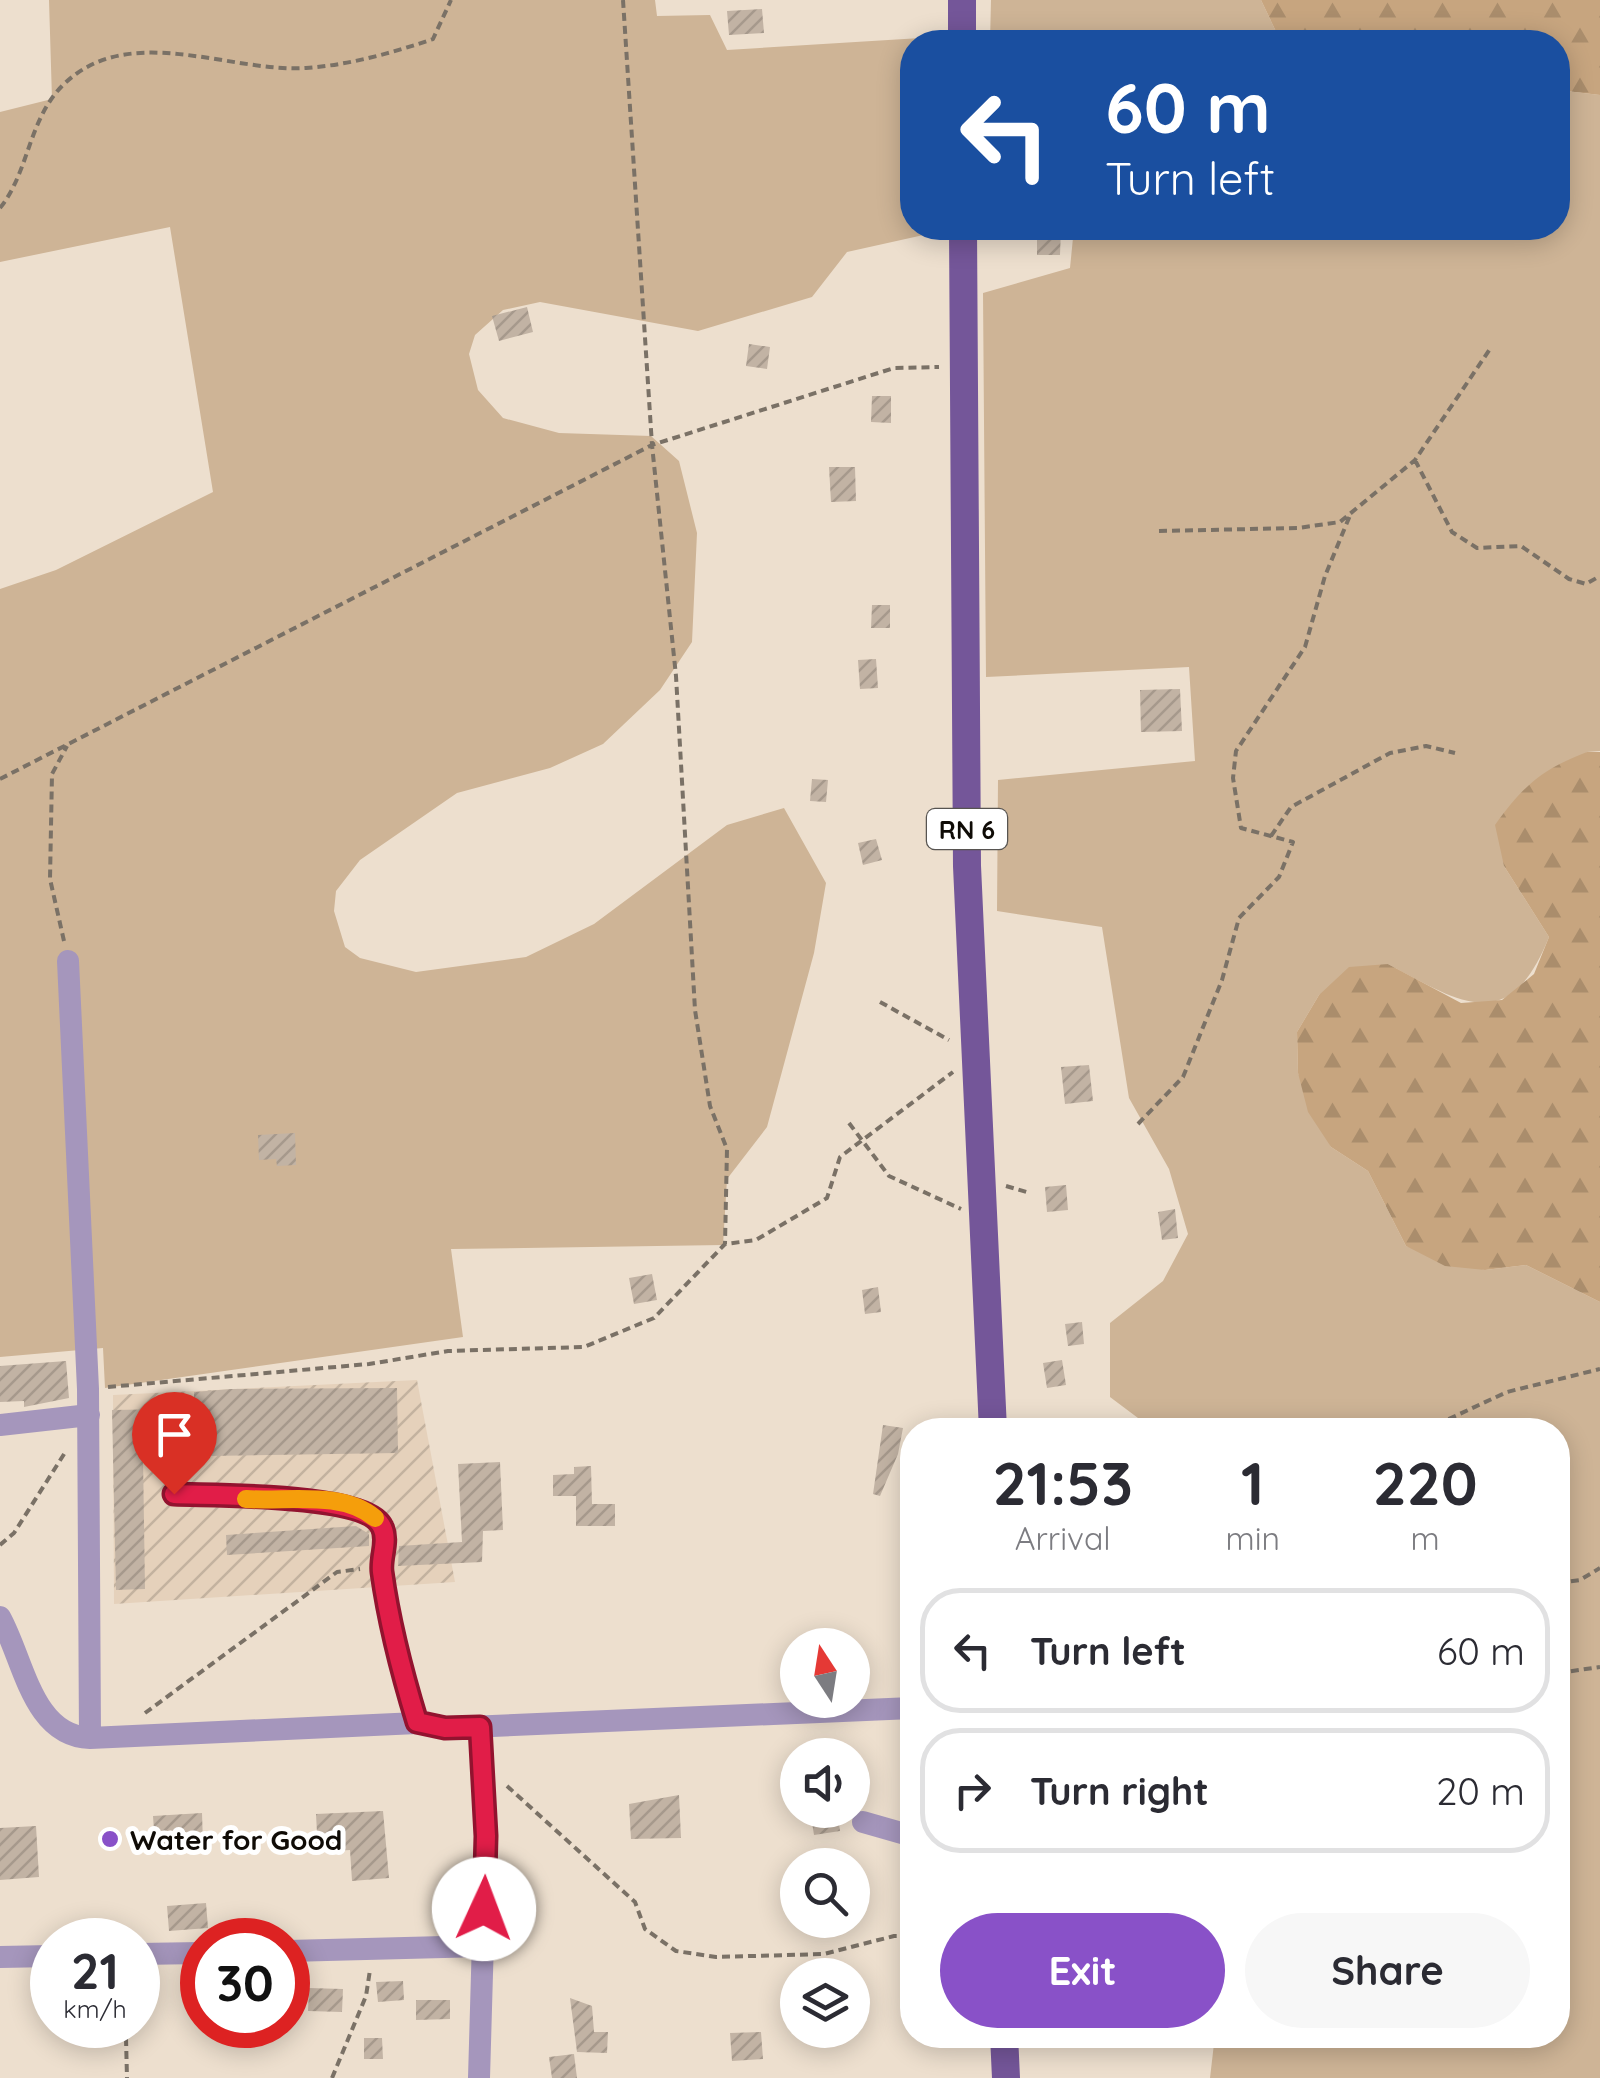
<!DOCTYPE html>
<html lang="en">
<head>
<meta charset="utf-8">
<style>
	body { margin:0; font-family:Quicksand,sans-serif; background:#f7f7f7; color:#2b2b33; height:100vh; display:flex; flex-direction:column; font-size:38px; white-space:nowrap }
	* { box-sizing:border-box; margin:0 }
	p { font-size:32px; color:#7c7c81 }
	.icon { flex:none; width:55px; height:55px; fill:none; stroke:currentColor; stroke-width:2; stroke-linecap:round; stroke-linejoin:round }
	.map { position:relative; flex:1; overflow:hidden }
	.side { position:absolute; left:900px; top:1418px; width:670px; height:630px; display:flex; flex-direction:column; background:#fff; border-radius:40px; box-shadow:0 5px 25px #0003 }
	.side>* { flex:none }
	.guide { position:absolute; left:900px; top:30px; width:670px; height:210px; border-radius:40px; box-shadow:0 5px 25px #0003; background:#1a4fa0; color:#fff; overflow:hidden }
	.needle { width:65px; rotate:348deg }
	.controls { position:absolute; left:780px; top:1628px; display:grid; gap:20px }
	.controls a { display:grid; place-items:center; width:90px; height:90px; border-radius:50%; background:#fff; box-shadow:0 5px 25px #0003; font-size:50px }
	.speed { position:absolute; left:30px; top:1918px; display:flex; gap:20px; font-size:50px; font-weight:700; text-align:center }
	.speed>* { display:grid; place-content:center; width:130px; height:130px; border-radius:50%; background:#fff; box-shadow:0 5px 25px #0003; line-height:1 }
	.speed small { font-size:25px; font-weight:400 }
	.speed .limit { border:15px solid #d22; background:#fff; color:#111 }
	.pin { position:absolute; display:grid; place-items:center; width:85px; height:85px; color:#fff; margin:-102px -42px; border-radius:50% 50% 50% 0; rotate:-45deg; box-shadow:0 0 10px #0007 }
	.pin .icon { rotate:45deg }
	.me { position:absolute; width:110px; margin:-55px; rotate:2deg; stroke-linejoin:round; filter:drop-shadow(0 0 8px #0008) }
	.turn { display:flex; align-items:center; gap:35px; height:210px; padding:0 40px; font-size:45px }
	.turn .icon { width:130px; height:130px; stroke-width:2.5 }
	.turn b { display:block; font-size:70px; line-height:85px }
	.eta { display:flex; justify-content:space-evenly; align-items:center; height:170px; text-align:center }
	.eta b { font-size:60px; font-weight:700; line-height:70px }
	.action { display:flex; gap:20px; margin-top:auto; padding:20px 40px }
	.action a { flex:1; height:115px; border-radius:60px; background:#8951c8; color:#fff; font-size:40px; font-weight:700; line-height:115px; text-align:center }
	.action a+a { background:#f7f7f7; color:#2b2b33 }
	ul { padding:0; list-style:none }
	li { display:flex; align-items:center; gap:30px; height:125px; margin:0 20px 15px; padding:0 20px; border:5px solid #e1e1e2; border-radius:40px }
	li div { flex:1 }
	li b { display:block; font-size:38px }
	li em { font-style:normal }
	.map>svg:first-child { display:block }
	.industrial { fill:url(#industrial-furrows) }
	.green { fill:#ceb496 }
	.forest { fill:url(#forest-firs) }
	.building { fill:url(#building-hatch) }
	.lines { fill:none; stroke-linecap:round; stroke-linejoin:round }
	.path { stroke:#7a7166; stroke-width:4; stroke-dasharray:8 5; stroke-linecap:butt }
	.minor { stroke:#a596bc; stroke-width:22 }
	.major { stroke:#745699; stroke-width:28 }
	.route-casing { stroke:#92132f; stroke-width:25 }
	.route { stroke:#e11d48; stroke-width:18 }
	.slow { stroke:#f59e0b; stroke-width:18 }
	.poi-dot { fill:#8951c8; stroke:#fff; stroke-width:4 }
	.labels { text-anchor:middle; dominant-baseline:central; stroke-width:10; stroke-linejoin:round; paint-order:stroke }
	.shield { fill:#fff; stroke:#575451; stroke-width:2.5 }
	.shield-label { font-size:25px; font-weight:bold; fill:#0f0b06 }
	.poi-label { font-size:28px; font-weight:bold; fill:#0f0b06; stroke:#fff; text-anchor:start }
</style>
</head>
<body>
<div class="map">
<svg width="1600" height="2078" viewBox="0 0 1600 2078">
	<defs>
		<pattern id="industrial-furrows" width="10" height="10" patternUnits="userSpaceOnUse" patternTransform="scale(2.5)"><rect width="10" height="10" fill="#e5d1bb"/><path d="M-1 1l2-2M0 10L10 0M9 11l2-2" fill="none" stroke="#c3b29f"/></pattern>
		<pattern id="forest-firs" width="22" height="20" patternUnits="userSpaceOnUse" patternTransform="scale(2.5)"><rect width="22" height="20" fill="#c7a57f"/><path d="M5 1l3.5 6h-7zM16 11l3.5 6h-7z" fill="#aa8d6c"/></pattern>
		<pattern id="building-hatch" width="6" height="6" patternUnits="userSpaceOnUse" patternTransform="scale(2.5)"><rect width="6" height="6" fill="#c2b3a4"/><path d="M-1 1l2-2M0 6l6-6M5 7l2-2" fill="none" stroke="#a6998c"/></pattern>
	</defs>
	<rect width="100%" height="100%" fill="#eddfce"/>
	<path class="industrial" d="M 417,1380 L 455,1582 L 114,1604 L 113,1395 Z"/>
	<path class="green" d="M 49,0 L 655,0 L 657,16 L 710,15 L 727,50 L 937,37 L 937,42 L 912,42 L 912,228 L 946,230 L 847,252 L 812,297 L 698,331 L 540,302 L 503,310 L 475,335 L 469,354 L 478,390 L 503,418 L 559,433 L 651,436 L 679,461 L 697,533 L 692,642 L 660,690 L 603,744 L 550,768 L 457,793 L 360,860 L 336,891 L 334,911 L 345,947 L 360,958 L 416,972 L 526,957 L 594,924 L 727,825 L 784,808 L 826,883 L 814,953 L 767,1127 L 727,1179 L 723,1245 L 451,1249 L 463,1337 L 105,1388 L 103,1348 L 0,1357 L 0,589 L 56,570 L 213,492 L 170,227 L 0,262 L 0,112 L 52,99 Z
		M 991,0 L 1261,0 L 1281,42 L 990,42 Z
		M 1558,90 L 1600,95 L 1600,751 L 1587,752 L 1504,866 L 1549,937 C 1509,1037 1461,1003 1388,964 L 1319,995 L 1297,1032 L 1298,1073 L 1331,1147 L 1368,1171 L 1406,1246 L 1485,1270 L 1526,1265 L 1600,1302 L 1600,2078 L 1210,2078 L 1215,2035 L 1558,2035 L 1558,1430 L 1154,1430 L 1110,1397 L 1110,1323 L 1163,1281 L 1188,1234 L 1169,1169 L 1129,1098 L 1102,927 L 997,911 L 998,780 L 1195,761 L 1189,667 L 986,677 L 983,293 L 1070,268 L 1074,228 L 1558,228 Z"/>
	<path class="forest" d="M 1261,0 L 1600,0 L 1600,95 L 1558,90 L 1558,42 L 1281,42 Z
		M 1587,752 L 1600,752 L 1600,1302 L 1526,1265 L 1485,1270 L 1445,1266 L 1406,1246 L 1368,1171 L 1331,1147 L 1308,1112 L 1298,1073 L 1297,1032 L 1319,995 L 1349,967 L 1388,964 L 1461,1003 L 1502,1000 L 1534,974 L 1549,937 L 1504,866 L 1495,825 C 1523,786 1542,769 1587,752 Z"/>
	<path class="building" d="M 762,9 L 764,33 L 729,35 L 727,11 Z
		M 1037,228 L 1061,228 L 1060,255 L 1037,255 Z
		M 527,307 L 533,332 L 499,341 L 492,316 Z
		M 749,344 L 770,347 L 767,369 L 746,366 Z
		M 872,396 L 891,396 L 891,423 L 871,422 Z
		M 829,467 L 855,467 L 856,501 L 831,502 Z
		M 872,605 L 890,605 L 890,628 L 871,628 Z
		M 876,659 L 878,688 L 860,689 L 858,660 Z
		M 1180,689 L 1182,731 L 1141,732 L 1140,690 Z
		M 812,779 L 828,780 L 826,802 L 810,801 Z
		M 876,839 L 882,860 L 863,865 L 858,843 Z
		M 1089,1065 L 1093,1101 L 1065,1104 L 1061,1067 Z
		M 295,1133 L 296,1165 L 277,1166 L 276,1159 L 259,1160 L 258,1135 Z
		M 1066,1185 L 1068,1210 L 1047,1212 L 1045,1187 Z
		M 1175,1209 L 1178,1238 L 1162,1240 L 1158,1212 Z
		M 652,1274 L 657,1300 L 634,1304 L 629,1278 Z
		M 878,1287 L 881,1312 L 865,1314 L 862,1290 Z
		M 1082,1322 L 1084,1344 L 1068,1346 L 1065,1324 Z
		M 1062,1360 L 1066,1385 L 1047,1388 L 1043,1363 Z
		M 66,1361 L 69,1398 L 24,1407 L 24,1401 L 0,1402 L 0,1366 Z
		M 397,1388 L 398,1453 L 143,1457 L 145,1589 L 116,1590 L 112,1410 L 171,1409 L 171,1399 L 194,1399 L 194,1392 L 231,1389 Z
		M 883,1425 L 903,1428 L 898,1454 L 880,1496 L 873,1494 Z
		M 500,1462 L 503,1530 L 483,1531 L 482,1562 L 398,1566 L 399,1546 L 462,1542 L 458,1464 Z
		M 591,1466 L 592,1504 L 615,1504 L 615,1526 L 576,1526 L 576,1496 L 553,1496 L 553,1475 L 574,1474 L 574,1467 Z
		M 356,1526 L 369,1534 L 369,1546 L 227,1555 L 226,1535 Z
		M 679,1795 L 681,1838 L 631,1839 L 629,1804 Z
		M 810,1810 L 837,1810 L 840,1831 L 814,1835 Z
		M 383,1811 L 389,1878 L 352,1881 L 350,1850 L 318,1852 L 316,1814 Z
		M 202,1813 L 203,1843 L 155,1845 L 153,1816 Z
		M 36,1826 L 39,1877 L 0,1880 L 0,1828 Z
		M 206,1903 L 208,1928 L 169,1931 L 167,1906 Z
		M 403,1981 L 404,2000 L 378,2002 L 376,1982 Z
		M 309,1988 L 343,1989 L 342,2012 L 308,2011 Z
		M 570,1998 L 592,2006 L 594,2032 L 608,2032 L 607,2053 L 577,2052 Z
		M 416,2000 L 450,2000 L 450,2019 L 416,2020 Z
		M 761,2032 L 763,2059 L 732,2061 L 730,2033 Z
		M 364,2038 L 382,2038 L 383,2059 L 364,2059 Z
		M 574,2054 L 577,2078 L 552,2078 L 549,2057 Z"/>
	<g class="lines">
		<path class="path" d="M 623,0 L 652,445 L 676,676 L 695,1010 L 710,1106 L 727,1149 L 725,1244
			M 0,208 C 29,172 28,121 62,86 C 127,20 229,73 306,68 C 349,65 392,53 433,39 L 451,0
			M 1415,460 L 1452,532 L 1477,548 L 1521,546 L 1569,579 L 1586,584 L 1600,576
			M 1159,531 L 1298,528 L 1340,522 L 1415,460 L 1490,349
			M 0,779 L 652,445 L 894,368 L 939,367
			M 1271,836 L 1291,807 L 1390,753 L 1426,746 L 1455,753
			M 64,941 L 50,879 L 52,774 L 67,746
			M 880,1002 L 949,1040
			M 849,1123 L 889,1176 L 961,1209
			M 1138,1124 L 1183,1077 L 1222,980 L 1239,918 L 1279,877 L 1293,842 L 1241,828 L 1233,778 L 1236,751 L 1305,647 L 1325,576 L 1351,513
			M 1006,1186 L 1030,1193
			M 108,1387 L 369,1364 L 448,1351 L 584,1347 L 654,1318 L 725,1244 L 756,1240 L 827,1198 L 840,1157 L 953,1072
			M 1425,1430 L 1507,1392 L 1600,1369
			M 0,1545 L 14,1533 L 66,1451
			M 1558,1583 L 1580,1580 L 1600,1568
			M 1558,1673 L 1600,1667
			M 145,1713 L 337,1572 L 360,1569
			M 507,1786 L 635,1902 L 645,1929 L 676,1951 L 716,1957 L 824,1954 L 894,1936 L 912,1936
			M 126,2038 L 127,2078
			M 332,2078 L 366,1996 L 370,1970"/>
		<path class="minor" d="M 68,961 L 88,1389 L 90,1738 L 417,1723 L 445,1728 L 912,1708
			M 0,1425 L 89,1415
			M 174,1494 C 214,1497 367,1493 382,1526 C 389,1541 380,1557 382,1572 C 389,1623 403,1673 417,1723
			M 0,1617 C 24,1660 32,1736 90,1738
			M 863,1822 L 912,1836
			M 288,1951 L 483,1946
			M 138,1954 L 202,1953
			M 0,1957 L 52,1956
			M 479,2078 L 486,1835 L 480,1727"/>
		<path class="major" d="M 962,0 L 962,42
			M 963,228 L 967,866 L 993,1430
			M 1004,2035 L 1006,2078"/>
	</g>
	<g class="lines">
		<defs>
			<path id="route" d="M 174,1494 C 214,1496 367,1493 382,1527 C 389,1541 380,1557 382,1572 C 389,1623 402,1673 417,1722 L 445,1728 L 480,1727 L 486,1836 L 484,1909"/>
		</defs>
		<use href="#route" class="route-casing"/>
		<use href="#route" class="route"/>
		<path class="slow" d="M 246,1499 C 287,1502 342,1490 375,1518"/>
	</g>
	<circle class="poi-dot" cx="110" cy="1839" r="10"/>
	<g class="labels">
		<rect class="shield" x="927" y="809" width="80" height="40" rx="8"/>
		<g class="shield-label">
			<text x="967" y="829">RN 6</text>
		</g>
		<g class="poi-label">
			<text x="130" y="1839">Water for Good</text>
		</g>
	</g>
</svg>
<div class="controls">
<a><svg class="needle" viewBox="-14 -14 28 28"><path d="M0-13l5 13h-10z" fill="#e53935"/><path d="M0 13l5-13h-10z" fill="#7c7c81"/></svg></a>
<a><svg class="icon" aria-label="sound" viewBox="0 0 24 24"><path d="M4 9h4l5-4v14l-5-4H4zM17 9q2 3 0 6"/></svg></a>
<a><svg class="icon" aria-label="search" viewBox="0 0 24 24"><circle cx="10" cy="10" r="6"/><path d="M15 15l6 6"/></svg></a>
<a><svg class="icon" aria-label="layers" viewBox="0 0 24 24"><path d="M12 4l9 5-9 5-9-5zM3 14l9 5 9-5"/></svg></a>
</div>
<div class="speed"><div>21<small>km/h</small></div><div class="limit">30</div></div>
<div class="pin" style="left:174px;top:1494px;background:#d93025"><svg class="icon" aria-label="arrive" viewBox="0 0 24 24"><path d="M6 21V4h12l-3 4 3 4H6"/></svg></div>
<svg class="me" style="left:484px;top:1909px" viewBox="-20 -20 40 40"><circle r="19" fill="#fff"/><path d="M0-13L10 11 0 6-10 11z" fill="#e11d48"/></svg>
<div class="guide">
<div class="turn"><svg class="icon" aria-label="left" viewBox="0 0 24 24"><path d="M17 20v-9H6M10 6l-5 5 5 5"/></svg><div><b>60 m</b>Turn left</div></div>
</div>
<section class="side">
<div class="eta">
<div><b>21:53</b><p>Arrival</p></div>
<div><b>1</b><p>min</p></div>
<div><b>220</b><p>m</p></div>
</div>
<ul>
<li><svg class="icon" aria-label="left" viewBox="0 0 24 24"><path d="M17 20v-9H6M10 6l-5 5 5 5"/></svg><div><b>Turn left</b></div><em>60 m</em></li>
<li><svg class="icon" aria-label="right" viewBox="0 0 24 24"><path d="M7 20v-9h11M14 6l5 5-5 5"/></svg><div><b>Turn right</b></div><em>20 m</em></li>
</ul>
<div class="action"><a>Exit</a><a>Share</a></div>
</section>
</div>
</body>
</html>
